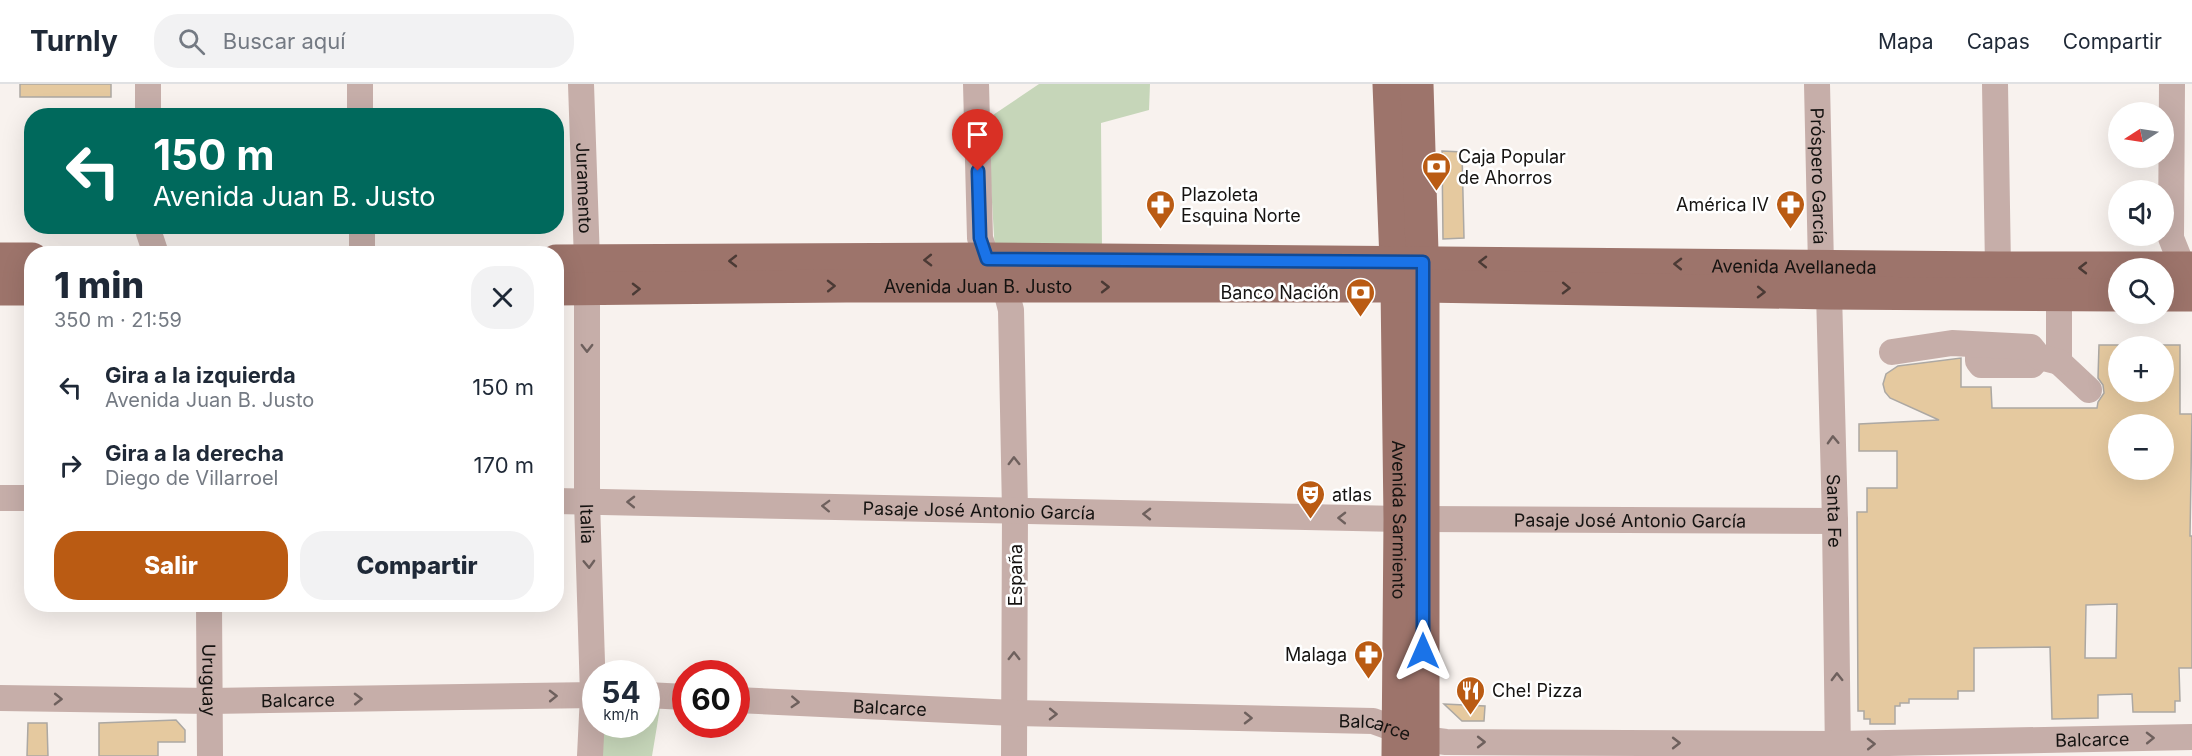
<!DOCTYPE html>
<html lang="es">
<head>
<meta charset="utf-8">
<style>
	body { margin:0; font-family:Inter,sans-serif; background:#f2f2f3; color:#1f2937; height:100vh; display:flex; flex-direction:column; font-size:22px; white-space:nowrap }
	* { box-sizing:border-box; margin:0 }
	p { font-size:20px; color:#747a83 }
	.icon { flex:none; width:33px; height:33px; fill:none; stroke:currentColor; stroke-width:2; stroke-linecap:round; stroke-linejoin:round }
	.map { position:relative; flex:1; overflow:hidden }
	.details { position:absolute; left:24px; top:162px; width:540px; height:366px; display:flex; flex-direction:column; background:#fff; border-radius:24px; box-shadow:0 6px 24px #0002 }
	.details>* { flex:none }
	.hud { position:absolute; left:24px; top:24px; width:540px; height:126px; border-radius:24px; box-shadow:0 6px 24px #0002; background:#00695c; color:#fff; overflow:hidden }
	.needle { width:39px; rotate:258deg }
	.controls { position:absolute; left:2108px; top:18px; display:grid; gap:12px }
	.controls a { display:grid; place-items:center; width:66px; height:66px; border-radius:50%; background:#fff; box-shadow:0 6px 24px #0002; font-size:30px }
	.speed { position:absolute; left:582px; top:576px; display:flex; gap:12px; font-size:30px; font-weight:700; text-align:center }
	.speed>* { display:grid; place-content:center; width:78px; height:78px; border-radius:50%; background:#fff; box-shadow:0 6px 24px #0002; line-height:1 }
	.speed small { font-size:15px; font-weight:400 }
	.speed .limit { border:9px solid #d22; background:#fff; color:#111 }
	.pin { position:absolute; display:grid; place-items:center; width:51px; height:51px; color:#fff; margin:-62px -26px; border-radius:50% 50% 50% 0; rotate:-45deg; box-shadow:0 0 6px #0007 }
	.pin .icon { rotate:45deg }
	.me { position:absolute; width:66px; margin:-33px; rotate:0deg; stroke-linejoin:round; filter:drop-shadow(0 0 4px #0008) }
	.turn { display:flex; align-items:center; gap:21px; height:126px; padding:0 30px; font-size:27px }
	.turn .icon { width:78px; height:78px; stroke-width:2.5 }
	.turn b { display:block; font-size:42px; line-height:51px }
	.round { display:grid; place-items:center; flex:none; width:63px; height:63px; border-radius:24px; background:#f2f2f3 }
	.head { display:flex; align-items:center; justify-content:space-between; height:102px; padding:0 30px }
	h1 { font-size:36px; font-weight:800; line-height:45px }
	.button { display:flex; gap:12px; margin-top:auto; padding:12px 30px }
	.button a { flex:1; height:69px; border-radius:24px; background:#ba5b13; color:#fff; font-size:24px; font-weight:800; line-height:69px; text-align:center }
	.button a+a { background:#f2f2f3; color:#1f2937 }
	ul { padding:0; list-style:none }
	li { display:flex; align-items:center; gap:18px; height:78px; padding:0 30px }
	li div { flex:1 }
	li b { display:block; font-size:22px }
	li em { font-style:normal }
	header { display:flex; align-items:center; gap:36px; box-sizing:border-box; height:84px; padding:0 30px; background:#fff; border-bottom:2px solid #e0e1e3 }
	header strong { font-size:28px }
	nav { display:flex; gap:33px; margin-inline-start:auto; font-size:21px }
	.search { width:420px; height:54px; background:#f2f2f3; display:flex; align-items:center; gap:15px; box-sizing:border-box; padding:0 21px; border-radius:24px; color:#747a83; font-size:22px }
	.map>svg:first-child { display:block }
	.green { fill:#c6d6b9 }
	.building { fill:#e5c99f; stroke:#aca8a3; stroke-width:1.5; fill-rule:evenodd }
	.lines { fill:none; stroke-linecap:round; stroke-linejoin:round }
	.minor { stroke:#c6aea9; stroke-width:26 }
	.major { stroke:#9d746b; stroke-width:33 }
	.oneway { stroke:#4b3a35 }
	.oneway2 { stroke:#6e605d }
	.route-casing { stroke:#114b97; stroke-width:15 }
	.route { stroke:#1a73e8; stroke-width:10 }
	.labels { text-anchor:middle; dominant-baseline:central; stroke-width:5; stroke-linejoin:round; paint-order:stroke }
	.poi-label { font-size:18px; fill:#151311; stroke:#fff; text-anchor:start }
	.street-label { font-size:18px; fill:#151311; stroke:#fff }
</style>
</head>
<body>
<header>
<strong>Turnly</strong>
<div class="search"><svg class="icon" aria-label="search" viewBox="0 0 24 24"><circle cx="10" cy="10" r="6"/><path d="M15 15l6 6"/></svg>Buscar aquí</div>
<nav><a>Mapa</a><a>Capas</a><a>Compartir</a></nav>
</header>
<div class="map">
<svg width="2192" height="672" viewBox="0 0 2192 672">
	<rect width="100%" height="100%" fill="#f8f2ee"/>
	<path class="green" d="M 1039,0 L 1150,0 L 1149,26 L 1101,39 L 1102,167 L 995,168 L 987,35 Z
		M 647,623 L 660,624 L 652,672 L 599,672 L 602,641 L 646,640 Z"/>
	<path class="building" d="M 20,0 L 111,0 L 111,13 L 20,13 Z
		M 1442,67 L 1462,68 L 1464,154 L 1443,155 Z
		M 2099,261 L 2118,261 L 2118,308 L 2163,308 L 2163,261 L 2180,261 L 2180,330 L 2192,330 L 2190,452 L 2192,452 L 2192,584 L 2179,584 L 2180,617 L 2175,617 L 2175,628 L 2133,628 L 2132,610 L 2098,611 L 2098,634 L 2052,635 L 2050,563 L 1974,564 L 1974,607 L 1958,607 L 1958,615 L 1909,615 L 1909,619 L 1900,619 L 1900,622 L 1895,622 L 1895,640 L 1870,640 L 1870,635 L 1864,635 L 1864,627 L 1858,627 L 1857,428 L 1867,428 L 1867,404 L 1897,404 L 1897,367 L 1859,367 L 1859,340 L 1939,336 L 1890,314 L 1885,308 L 1883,300 L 1886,290 L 1898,282 L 1961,274 L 1961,303 L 1991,303 L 1992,324 L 2097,324 L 2098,318 L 2104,309 L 2103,301 L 2098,294 ZM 2118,340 L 2163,340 L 2163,386 L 2118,386 ZM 2117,520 L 2116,574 L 2085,574 L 2086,521 Z
		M 1444,620 L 1485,622 L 1484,637 L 1462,637 Z
		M 176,636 L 185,646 L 185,658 L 158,658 L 158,672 L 99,672 L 99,639 Z
		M 28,639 L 47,639 L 48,672 L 27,672 Z"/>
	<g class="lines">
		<g class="minor">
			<path d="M 148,0 L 148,32"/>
			<path d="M 360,0 L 360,32"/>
			<path id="s1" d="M 581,0 L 587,177 L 587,417 L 593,611 L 590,672"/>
			<path d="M 976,0 L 980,154 L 987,175 L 1005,203 L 1011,226 L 1015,427 L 1014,672"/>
			<path id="s2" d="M 1817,0 L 1821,182 L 1829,209 L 1835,437 L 1838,672"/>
			<path d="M 1995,0 L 1998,184"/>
			<path d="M 2172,0 L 2171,154 L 2183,184 L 2192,194"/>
			<path d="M 149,142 L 149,149 L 156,170"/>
			<path d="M 362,142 L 362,170"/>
			<path d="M 2059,210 L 2059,278 L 2089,306"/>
			<path d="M 1978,262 L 1978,277 L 1981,281 L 2032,281 L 2039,273"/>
			<path d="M 1892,268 L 1952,259 L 2031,263 L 2039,273 L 2059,278"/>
			<path d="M 0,414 L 32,414"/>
			<path id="s3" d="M 556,417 L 1400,435"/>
			<path id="s4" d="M 1423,435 L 1835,437"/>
			<path id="s5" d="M 209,520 L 210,672"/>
			<path d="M 646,611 L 686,613"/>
			<path id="s6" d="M 0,614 L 210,617 L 596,611"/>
			<path id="s7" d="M 736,616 L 1014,629 L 1373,637 L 1423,655 L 1446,658 L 1838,660 L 2192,653"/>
		</g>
		<g class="major">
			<path id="s8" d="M 1389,0 L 1397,202 L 1400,435 L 1398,672"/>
			<path d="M 1417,0 L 1423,202 L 1423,672"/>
			<path d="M 0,175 L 32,175"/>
			<path id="s9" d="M 556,177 L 987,175 L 1998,184 L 2192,184"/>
			<path d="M 0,205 L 32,205"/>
			<path id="s10" d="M 556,205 L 846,202 L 1423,202 L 1829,209 L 2118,211"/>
			<path d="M 2163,211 L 2192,211"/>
		</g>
	</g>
	<defs><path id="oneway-chevron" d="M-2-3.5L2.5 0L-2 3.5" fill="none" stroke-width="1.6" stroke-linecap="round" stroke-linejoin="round" transform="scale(1.5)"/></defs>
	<g class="oneway">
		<use href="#oneway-chevron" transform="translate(928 176) rotate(179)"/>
		<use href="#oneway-chevron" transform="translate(733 177) rotate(180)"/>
		<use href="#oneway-chevron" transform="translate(1483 178) rotate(-179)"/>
		<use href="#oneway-chevron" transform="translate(1678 180) rotate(-179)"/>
		<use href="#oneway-chevron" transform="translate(2083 184) rotate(180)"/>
		<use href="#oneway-chevron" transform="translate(831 202) rotate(-1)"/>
		<use href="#oneway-chevron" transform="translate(1105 203)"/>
		<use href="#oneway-chevron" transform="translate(1566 204) rotate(1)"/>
		<use href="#oneway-chevron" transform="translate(636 205) rotate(-1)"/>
		<use href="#oneway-chevron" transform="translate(1761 208) rotate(1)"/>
	</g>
	<g class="oneway2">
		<use href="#oneway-chevron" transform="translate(587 264) rotate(90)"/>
		<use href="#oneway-chevron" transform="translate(1833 356) rotate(-92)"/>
		<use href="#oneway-chevron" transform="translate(1014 377) rotate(-91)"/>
		<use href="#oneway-chevron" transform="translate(631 418) rotate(-179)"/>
		<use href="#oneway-chevron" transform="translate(826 422) rotate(-178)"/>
		<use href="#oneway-chevron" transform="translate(1147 430) rotate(-179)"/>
		<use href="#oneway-chevron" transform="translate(1342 434) rotate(-179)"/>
		<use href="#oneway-chevron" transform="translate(589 480) rotate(88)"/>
		<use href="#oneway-chevron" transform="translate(1014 572) rotate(-90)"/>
		<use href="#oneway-chevron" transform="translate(1837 593) rotate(-91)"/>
		<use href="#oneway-chevron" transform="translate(553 612) rotate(-1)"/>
		<use href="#oneway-chevron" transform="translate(58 615) rotate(1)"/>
		<use href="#oneway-chevron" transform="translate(358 615) rotate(-1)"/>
		<use href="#oneway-chevron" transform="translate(795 618) rotate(3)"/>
		<use href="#oneway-chevron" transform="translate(1053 630) rotate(1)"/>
		<use href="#oneway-chevron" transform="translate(1248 634) rotate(1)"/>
		<use href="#oneway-chevron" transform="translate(2150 654) rotate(-1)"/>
		<use href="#oneway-chevron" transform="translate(1481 658)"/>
		<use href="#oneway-chevron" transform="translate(1676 659)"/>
		<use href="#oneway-chevron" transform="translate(1871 660) rotate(-1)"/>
	</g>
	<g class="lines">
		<defs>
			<path id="route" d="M 978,87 L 980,154 L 987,175 L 1423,178 L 1423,567"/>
		</defs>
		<use href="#route" class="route-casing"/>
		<use href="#route" class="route"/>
	</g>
	<defs>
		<symbol id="bank-pin" viewBox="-11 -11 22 30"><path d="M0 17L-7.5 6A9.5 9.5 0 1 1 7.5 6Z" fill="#ba5b13" stroke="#fff"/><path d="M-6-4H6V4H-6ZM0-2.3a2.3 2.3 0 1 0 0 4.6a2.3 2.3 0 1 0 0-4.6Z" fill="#fff"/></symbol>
		<symbol id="pharmacy-pin" viewBox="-11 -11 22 30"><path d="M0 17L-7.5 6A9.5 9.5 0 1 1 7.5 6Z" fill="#ba5b13" stroke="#fff"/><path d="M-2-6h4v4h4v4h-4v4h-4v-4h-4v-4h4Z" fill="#fff"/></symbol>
		<symbol id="theatre-pin" viewBox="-11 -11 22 30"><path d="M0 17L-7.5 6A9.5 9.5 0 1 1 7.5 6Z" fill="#ba5b13" stroke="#fff"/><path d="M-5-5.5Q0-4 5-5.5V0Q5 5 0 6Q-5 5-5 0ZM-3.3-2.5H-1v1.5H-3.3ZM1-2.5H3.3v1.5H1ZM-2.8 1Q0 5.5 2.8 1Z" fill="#fff"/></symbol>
		<symbol id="restaurant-pin" viewBox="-11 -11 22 30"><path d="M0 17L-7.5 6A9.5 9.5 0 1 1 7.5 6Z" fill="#ba5b13" stroke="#fff"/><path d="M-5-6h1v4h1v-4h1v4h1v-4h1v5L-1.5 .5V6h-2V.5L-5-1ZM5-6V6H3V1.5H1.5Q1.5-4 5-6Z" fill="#fff"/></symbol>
	</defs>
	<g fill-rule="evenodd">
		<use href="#bank-pin" x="1420" y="66" width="33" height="45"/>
		<use href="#pharmacy-pin" x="1144" y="104" width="33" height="45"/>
		<use href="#pharmacy-pin" x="1774" y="104" width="33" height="45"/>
		<use href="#bank-pin" x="1344" y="192" width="33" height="45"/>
		<use href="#theatre-pin" x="1294" y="394" width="33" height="45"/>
		<use href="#pharmacy-pin" x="1352" y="554" width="33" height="45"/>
		<use href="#restaurant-pin" x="1454" y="590" width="33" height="45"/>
	</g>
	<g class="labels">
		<g class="poi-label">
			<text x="1458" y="72">Caja Popular<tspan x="1458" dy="21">de Ahorros</tspan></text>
			<text x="1181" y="110">Plazoleta<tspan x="1181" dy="21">Esquina Norte</tspan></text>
			<text x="1769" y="120" text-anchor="end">América IV</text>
			<text x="1339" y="208" text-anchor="end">Banco Nación</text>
			<text x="1332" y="410">atlas</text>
			<text x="1347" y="570" text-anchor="end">Malaga</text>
			<text x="1492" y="606">Che! Pizza</text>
		</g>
		<g class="street-label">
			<text stroke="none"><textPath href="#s2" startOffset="92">Próspero García</textPath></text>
			<text stroke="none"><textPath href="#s1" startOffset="104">Juramento</textPath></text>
			<text stroke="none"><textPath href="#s9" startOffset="1238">Avenida Avellaneda</textPath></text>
			<text stroke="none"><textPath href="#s10" startOffset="422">Avenida Juan B. Justo</textPath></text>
			<text stroke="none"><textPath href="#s3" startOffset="423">Pasaje José Antonio García</textPath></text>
			<text stroke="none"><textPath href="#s2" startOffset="428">Santa Fe</textPath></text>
			<text stroke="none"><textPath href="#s4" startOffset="207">Pasaje José Antonio García</textPath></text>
			<text stroke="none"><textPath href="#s8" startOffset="436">Avenida Sarmiento</textPath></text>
			<text stroke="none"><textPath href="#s1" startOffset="440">Italia</textPath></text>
			<text transform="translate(1015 491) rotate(-90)">España</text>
			<text stroke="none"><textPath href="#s5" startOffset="76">Uruguay</textPath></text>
			<text stroke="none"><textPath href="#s6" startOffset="298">Balcarce</textPath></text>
			<text stroke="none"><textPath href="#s7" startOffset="154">Balcarce</textPath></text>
			<text stroke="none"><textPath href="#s7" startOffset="640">Balcarce</textPath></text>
			<text stroke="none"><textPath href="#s7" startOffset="1360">Balcarce</textPath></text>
		</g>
	</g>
</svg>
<div class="controls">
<a><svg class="needle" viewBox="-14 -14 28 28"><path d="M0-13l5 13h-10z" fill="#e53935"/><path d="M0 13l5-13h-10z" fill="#747a83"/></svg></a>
<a><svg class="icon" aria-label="sound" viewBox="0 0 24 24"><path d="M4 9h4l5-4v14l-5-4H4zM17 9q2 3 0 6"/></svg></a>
<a><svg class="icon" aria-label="search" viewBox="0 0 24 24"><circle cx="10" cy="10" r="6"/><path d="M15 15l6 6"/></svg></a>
<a>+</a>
<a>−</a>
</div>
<div class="speed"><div>54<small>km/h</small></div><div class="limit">60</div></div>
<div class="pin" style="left:978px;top:87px;background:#d93025"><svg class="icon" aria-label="arrive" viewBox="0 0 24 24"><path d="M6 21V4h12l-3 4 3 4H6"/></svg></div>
<svg class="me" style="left:1423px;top:567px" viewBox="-20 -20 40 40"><path d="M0-17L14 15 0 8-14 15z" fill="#1a73e8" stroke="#fff" stroke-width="4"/></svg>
<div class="hud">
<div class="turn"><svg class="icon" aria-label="left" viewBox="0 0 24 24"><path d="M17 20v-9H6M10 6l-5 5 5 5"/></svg><div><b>150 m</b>Avenida Juan B. Justo</div></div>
</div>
<section class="details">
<div class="head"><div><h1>1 min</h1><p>350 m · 21:59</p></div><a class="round"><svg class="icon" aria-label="close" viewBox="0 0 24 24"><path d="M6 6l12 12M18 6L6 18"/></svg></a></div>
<ul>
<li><svg class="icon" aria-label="left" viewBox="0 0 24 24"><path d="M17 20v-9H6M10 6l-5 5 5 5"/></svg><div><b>Gira a la izquierda</b><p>Avenida Juan B. Justo</p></div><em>150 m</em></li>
<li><svg class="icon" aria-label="right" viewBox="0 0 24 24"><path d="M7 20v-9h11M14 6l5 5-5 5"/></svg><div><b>Gira a la derecha</b><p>Diego de Villarroel</p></div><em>170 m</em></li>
</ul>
<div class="button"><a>Salir</a><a>Compartir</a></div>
</section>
</div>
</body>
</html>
